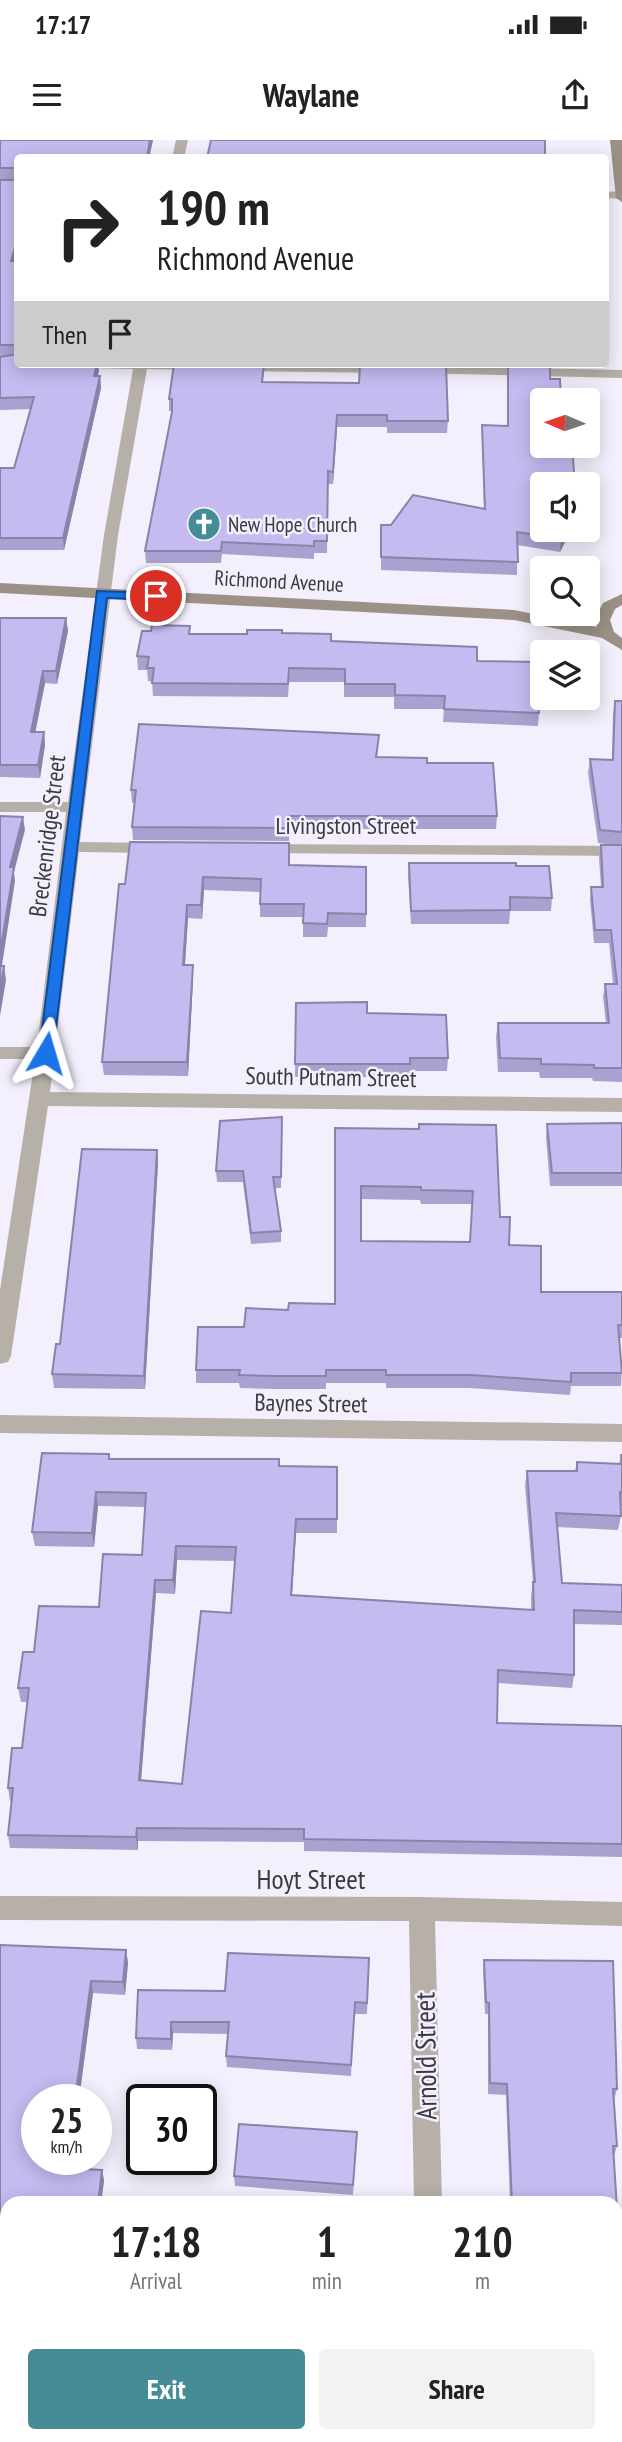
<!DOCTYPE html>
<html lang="en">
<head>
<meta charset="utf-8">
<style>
	body { margin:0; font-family:"PT Sans Narrow",sans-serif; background:#f2f2f2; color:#222; height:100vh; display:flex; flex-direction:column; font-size:26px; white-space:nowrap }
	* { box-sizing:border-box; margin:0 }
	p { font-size:23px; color:#767676 }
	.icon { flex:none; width:38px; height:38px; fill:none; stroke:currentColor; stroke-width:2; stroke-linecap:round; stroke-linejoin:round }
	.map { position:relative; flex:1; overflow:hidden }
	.drawer { position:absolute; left:0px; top:2056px; width:623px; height:247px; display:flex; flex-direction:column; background:#fff; border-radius:21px 21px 0 0; box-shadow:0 4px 18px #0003 }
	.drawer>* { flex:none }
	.guide { position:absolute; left:14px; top:14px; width:595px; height:214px; border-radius:7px; box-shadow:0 4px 18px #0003; background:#fff; color:#222; overflow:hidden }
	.needle { width:46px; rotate:272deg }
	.fabs { position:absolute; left:530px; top:248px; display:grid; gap:14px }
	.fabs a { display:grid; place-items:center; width:70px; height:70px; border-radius:7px; background:#fff; box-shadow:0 4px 18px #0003; font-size:35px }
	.speed { position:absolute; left:21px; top:1944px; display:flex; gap:14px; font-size:35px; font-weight:700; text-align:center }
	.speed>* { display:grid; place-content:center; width:91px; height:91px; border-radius:50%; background:#fff; box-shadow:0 4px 18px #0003; line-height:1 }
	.speed small { font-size:18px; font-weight:400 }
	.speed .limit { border:4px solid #111; border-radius:10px; background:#fff; color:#111 }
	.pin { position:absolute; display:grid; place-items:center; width:60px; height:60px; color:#fff; margin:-30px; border:4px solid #fff; border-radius:50%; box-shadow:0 2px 7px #0007 }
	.me { position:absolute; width:77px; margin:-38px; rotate:7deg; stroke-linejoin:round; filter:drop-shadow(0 0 5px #0008) }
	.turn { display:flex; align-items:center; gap:24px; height:147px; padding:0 28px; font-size:32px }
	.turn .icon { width:91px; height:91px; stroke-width:2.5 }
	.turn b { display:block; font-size:49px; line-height:60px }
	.then { display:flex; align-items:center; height:66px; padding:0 28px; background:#0003; gap:14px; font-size:26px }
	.eta { display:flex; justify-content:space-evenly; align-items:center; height:119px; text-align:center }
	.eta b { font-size:42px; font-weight:700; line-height:49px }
	.action { display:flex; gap:14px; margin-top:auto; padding:14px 28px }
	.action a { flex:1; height:80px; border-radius:7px; background:#468c96; color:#fff; font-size:28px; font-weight:700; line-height:80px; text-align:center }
	.action a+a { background:#f2f2f2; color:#222 }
	.status { display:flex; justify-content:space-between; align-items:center; height:49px; padding:0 35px; background:#fff; direction:ltr }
	.status svg { height:19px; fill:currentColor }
	header { display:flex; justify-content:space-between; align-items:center; height:91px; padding:0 28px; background:#fff; font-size:32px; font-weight:700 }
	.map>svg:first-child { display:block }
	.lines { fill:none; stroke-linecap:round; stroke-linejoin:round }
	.street { fill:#b7b0a9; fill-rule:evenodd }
	.secondary { fill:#9b9186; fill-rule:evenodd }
	.wall { fill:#a9a1cf; fill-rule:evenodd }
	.shaded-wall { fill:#8a83a9 }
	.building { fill:#c5bbf1; stroke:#8a83a9; stroke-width:2; fill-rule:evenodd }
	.route { fill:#1a73e8; stroke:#114b97; stroke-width:2 }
	.labels { text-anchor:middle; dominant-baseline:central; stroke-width:5; stroke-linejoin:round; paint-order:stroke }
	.far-poi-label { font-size:21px; fill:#3b3941; stroke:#f3effc; text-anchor:start }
	.far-street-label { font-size:21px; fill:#3b3941; stroke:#f3effc }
	.street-label { font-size:24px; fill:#3b3941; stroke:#f3effc }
	.near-street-label { font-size:28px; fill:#3b3941; stroke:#f3effc }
</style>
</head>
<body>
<div class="status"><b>17:17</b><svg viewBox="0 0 49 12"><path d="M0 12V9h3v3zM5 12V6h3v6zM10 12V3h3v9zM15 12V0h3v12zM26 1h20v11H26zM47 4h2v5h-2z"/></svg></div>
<header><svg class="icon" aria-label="menu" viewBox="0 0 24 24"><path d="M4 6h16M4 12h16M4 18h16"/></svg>Waylane<svg class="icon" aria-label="share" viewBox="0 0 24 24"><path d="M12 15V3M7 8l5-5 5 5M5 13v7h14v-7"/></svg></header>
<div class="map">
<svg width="622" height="2302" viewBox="0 0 622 2302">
	<rect width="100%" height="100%" fill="#f3effc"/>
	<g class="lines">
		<path class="street" d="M 176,0 L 188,0 L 184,18 L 172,18 Z
			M 622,51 L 622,59 L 606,58 L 606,52 Z
			M 82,224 L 209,226 L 202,230 L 147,229 L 118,395 L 80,702 L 158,703 L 167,708 L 158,713 L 79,712 L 50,952 L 622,958 L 622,972 L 48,966 L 11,1216 L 8,1222 L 0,1224 L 0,1150 L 35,919 L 0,919 L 0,907 L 37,907 L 66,672 L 0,672 L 0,662 L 68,662 L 104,395 L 133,229 L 89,228 Z
			M 234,224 L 388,225 L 395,229 L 388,233 L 238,231 L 231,227 Z
			M 420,226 L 622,230 L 622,238 L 415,233 L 413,230 Z
			M 260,704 L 622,706 L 622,716 L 254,713 L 251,709 L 254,705 Z
			M 0,1275 L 622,1284 L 622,1302 L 0,1293 Z
			M 0,1756 L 422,1757 L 622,1762 L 622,1786 L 435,1781 L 442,2063 L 414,2063 L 409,1781 L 0,1780 Z
			M 418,2296 L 448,2296 L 448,2302 L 418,2302 Z"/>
		<path class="secondary" d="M 610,0 L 622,0 L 622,62 L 616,58 Z
			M 0,443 L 514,470 L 597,487 L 594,480 L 603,463 L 622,454 L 622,465 L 615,469 L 610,480 L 614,492 L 622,498 L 622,510 L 602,498 L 514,480 L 0,453 Z"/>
	</g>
	<path class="wall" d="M 0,0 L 153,0 L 149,18 L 18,18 L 18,39 L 0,39 Z
		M 0,40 L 15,121 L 18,121 L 18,224 L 98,224 L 97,236 L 100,236 L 101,248 L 64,410 L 0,410 L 0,328 L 14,328 L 31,269 L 0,270 Z
		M 264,224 L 263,242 L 359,243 L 360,224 L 445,224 L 448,281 L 447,293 L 387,293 L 387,287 L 337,287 L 333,344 L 328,344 L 327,413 L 314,413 L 314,419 L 222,414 L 221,423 L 146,423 L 145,411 L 172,271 L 169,271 L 169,259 Z
		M 507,224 L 548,224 L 542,390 L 571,390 L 560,412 L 517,405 L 517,435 L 381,430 L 381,385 L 391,385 L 484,369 L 482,298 L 482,285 L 507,286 Z
		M 0,478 L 66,478 L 68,491 L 57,544 L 45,543 L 35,592 L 44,592 L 45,605 L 40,638 L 0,637 Z
		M 282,493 L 477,521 L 539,573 L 538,586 L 443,582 L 444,569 L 394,569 L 394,557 L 344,557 L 344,542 L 289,542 L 288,557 L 153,556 L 152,542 L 148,541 L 147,530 L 138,530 L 137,516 L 190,494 Z
		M 615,561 L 622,561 L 622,942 L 593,941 L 592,938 L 540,938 L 539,932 L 498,932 L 496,897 L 498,883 L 606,883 L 603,857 L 605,844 L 613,844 L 609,803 L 594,803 L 590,760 L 591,747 L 601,747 L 599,718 L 601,705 L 614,705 L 598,703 L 588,633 L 590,619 L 612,620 L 613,574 Z
		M 378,607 L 377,617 L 427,623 L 497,676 L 496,689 L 289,689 L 289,701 L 133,700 L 132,687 L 134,663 L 132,663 L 131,650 Z
		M 409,723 L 552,758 L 551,771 L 510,771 L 509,784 L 411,784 L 408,736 Z
		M 289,725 L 366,774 L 366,787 L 328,787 L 327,797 L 303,797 L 303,777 L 260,777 L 260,752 L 204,750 L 202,779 L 188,778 L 185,825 L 193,825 L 193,839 L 188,936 L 104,935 L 102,922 L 125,744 Z
		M 296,863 L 367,873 L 448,918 L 447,931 L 410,931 L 410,937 L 295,937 Z
		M 282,977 L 281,1048 L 275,1048 L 281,1091 L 281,1102 L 251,1104 L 243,1042 L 217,1042 L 216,1031 Z
		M 622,983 L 622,1046 L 550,1046 L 546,997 L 547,984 Z
		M 335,988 L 419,989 L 500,1077 L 509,1105 L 541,1152 L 622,1152 L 622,1198 L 619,1198 L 622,1225 L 621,1246 L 571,1246 L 570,1255 L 470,1248 L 386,1248 L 386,1243 L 326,1243 L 326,1249 L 274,1249 L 240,1248 L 239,1243 L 196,1243 L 196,1230 L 244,1187 L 288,1170 L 334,1164 ZM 361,1059 L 420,1060 L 421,1064 L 472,1064 L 470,1102 L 361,1101 Z
		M 157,1010 L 158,1023 L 145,1249 L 54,1248 L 52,1234 L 60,1204 Z
		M 621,1315 L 622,1315 L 622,1366 L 620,1366 L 621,1376 L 618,1390 L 557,1387 L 562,1443 L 622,1445 L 622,1485 L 574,1484 L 574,1535 L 572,1548 L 498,1543 L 497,1583 L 622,1586 L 622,1717 L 304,1711 L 304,1702 L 138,1701 L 138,1710 L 10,1708 L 8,1695 L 12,1661 L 10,1661 L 8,1648 L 22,1608 L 27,1562 L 21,1562 L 18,1548 L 34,1512 L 99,1467 L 142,1415 L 145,1367 L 98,1366 L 94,1407 L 35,1406 L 32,1392 L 110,1319 L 279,1326 L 337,1327 L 337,1393 L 296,1393 L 292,1455 L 531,1470 L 531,1456 L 533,1442 L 525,1345 L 527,1331 L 575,1331 L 577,1322 L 619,1324 ZM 177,1420 L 235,1421 L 231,1473 L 182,1644 L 141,1640 L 156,1453 L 175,1454 Z
		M 0,1805 L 126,1810 L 128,1823 L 125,1855 L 93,1853 L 79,1960 L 37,1960 L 88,2020 L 87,2029 L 102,2030 L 104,2041 L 101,2063 L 7,2063 L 7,2296 L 149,2300 L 0,2302 Z
		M 369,1818 L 367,1874 L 354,1874 L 351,1936 L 227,1927 L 226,1916 L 228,1894 L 173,1893 L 172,1910 L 137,1909 L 136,1898 L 225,1851 Z
		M 484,1820 L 613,1821 L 617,1949 L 614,1960 L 617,2006 L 614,2016 L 622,2147 L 622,2302 L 502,2302 L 502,2296 L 616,2296 L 616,2063 L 510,2063 L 506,1955 L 488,1954 L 488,1874 L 485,1874 L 483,1831 Z
		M 357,1992 L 353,2055 L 235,2046 L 234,2036 Z"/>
	<path class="shaded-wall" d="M 150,0 L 153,0 L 149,18 L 147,18 Z
		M 18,98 L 18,113 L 12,132 L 11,121 Z
		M 97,224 L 98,224 L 99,231 L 95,248 L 94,236 Z
		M 100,236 L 101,248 L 64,410 L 63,398 Z
		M 337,275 L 337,287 L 333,344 L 333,332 Z
		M 566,390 L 571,390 L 560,412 L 561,399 Z
		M 66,478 L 68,491 L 57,544 L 56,531 Z
		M 43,531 L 45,543 L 33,604 L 31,592 Z
		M 44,592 L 45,605 L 40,638 L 38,625 Z
		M 23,677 L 25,690 L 14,732 L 15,741 L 0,838 L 0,813 L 10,727 Z
		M 203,737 L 204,750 L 202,779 L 201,765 Z
		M 187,765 L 188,778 L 184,838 L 183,825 Z
		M 193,825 L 193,839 L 188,936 L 187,922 Z
		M 4,826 L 6,840 L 0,876 L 0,851 Z
		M 157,1010 L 158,1023 L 145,1249 L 144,1236 Z
		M 96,1352 L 98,1366 L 94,1407 L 92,1393 Z
		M 296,1379 L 296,1393 L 291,1469 L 291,1455 Z
		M 176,1406 L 177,1420 L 175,1454 L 173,1440 Z
		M 155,1440 L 156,1453 L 140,1653 L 139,1640 Z
		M 137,1688 L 138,1701 L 138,1710 L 136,1697 Z
		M 126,1810 L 128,1823 L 125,1855 L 123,1842 Z
		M 91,1841 L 93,1853 L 79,1960 L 75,1960 Z
		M 171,1882 L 173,1893 L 172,1910 L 171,1899 Z
		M 85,2020 L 88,2020 L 86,2040 L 84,2029 Z
		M 102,2030 L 104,2041 L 101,2063 L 98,2063 Z"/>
	<path class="building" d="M 0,0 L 150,0 L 147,18 L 18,18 L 18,28 L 0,28 Z
		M 211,0 L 545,0 L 545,15 L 550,15 L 550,18 L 207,18 Z
		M 0,40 L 18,40 L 18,98 L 11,121 L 18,121 L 18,205 L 0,205 Z
		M 18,214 L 18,224 L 97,224 L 94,236 L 100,236 L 63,398 L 0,398 L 0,328 L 14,328 L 34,257 L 0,258 L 0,217 Z
		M 174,224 L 264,224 L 262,242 L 359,243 L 360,224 L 446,225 L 448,281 L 387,281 L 387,275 L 337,275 L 333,332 L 328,331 L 327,401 L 314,401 L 314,406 L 222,402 L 221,411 L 145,411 L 172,272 L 172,259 L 169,259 Z
		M 508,226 L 550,227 L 550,239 L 560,239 L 561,261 L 542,261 L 542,306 L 572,306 L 575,345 L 542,345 L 542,390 L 566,390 L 561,399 L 517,392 L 518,422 L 381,417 L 381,385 L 391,385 L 413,355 L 485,369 L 482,285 L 508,286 Z
		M 0,478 L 66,478 L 56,531 L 43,531 L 31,592 L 44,592 L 38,625 L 0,625 Z
		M 152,485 L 190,486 L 189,494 L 247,494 L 247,490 L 282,490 L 282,493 L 331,494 L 331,501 L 477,507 L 477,521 L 535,522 L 539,573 L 444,569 L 445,556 L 395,555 L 395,544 L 345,544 L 345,529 L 289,528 L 288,544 L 152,543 L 154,528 L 147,528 L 149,517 L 137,516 L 142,491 L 151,491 Z
		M 615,561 L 622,561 L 622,692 L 600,690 L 590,619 L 613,620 Z
		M 139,584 L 379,595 L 376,617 L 427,618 L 427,623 L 493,623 L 497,676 L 289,676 L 289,688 L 132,687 L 136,650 L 131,650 Z
		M 0,676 L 23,677 L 10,727 L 14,727 L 0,813 Z
		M 130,702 L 289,703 L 289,725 L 366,727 L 366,774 L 328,773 L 327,784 L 303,783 L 304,764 L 260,764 L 261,739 L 203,737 L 201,765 L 187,765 L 183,825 L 193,825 L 187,922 L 102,922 L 119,744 L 125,744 Z
		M 601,705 L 622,705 L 622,928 L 594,928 L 594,925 L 541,924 L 541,919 L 500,918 L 498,883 L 609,883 L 605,844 L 617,844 L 611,790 L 595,790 L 591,747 L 603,747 Z
		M 409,723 L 516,723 L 516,726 L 549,726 L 552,758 L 510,757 L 510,770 L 411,771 Z
		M 0,826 L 4,826 L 0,851 Z
		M 367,862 L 367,873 L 446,875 L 448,918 L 410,918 L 410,924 L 295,924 L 296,863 Z
		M 282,977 L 281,1037 L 273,1037 L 281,1091 L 251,1093 L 243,1031 L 216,1031 L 220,981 Z
		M 622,983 L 622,1033 L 552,1033 L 547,984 Z
		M 419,984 L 496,985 L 500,1077 L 510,1077 L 509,1105 L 541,1106 L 541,1152 L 622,1152 L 622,1185 L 618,1185 L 622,1233 L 571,1233 L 571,1242 L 471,1235 L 386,1235 L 386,1230 L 326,1230 L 326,1236 L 274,1236 L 239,1235 L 240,1230 L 196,1230 L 198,1187 L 244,1187 L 246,1168 L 288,1170 L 289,1163 L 335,1164 L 335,988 L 419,989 ZM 361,1046 L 421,1047 L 421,1050 L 473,1051 L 470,1102 L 361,1101 Z
		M 82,1009 L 157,1010 L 144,1236 L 52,1234 L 56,1204 L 60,1204 Z
		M 42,1313 L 109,1314 L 109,1319 L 279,1319 L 279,1326 L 337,1327 L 337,1379 L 296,1379 L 291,1455 L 534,1470 L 533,1442 L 535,1442 L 527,1331 L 577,1331 L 577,1322 L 622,1324 L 621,1315 L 622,1315 L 622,1352 L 620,1352 L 621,1376 L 556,1373 L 562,1443 L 622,1445 L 622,1472 L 574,1470 L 574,1535 L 498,1530 L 497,1583 L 622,1586 L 622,1704 L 304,1699 L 304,1689 L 137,1688 L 136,1697 L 8,1695 L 13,1648 L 8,1648 L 12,1608 L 22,1608 L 29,1548 L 18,1548 L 23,1512 L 34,1512 L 39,1466 L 99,1467 L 103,1414 L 142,1415 L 146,1353 L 96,1352 L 92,1393 L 32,1392 ZM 176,1406 L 236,1407 L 231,1473 L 201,1471 L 182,1644 L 139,1640 L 155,1440 L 173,1440 Z
		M 0,1805 L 126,1810 L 123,1842 L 91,1841 L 75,1960 L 37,1960 L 37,2020 L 85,2020 L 84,2029 L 102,2030 L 98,2063 L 7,2063 L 7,2296 L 99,2296 L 149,2300 L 149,2296 L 377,2296 L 377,2302 L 0,2302 Z
		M 228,1813 L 369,1818 L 367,1863 L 355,1862 L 351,1925 L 226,1916 L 229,1882 L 171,1882 L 171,1899 L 136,1898 L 138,1850 L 225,1851 Z
		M 484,1820 L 613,1821 L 617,1949 L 613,1949 L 617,2006 L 613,2006 L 622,2147 L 622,2302 L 504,2302 L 504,2296 L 616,2296 L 616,2063 L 512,2063 L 507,1944 L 490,1943 L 489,1863 L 486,1862 Z
		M 239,1984 L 357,1992 L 353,2045 L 234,2036 Z"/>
	<path class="route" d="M 97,451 L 156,453 L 162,456 L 156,460 L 107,458 L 53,913 L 46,918 L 39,913 Z"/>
	<defs>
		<symbol id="church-disc" viewBox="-11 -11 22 22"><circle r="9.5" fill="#468c96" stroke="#f3effc"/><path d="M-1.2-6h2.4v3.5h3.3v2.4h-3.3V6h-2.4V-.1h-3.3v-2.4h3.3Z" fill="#fff"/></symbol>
	</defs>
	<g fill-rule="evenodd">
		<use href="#church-disc" x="185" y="365" width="38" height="38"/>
	</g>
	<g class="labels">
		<g class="far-poi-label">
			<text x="228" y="384">New Hope Church</text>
		</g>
		<g class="far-street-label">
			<text transform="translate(279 441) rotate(3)">Richmond Avenue</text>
		</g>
		<g class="street-label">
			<text x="346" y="685">Livingston Street</text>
			<text transform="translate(47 696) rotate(-83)">Breckenridge Street</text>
			<text transform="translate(331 937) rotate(1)">South Putnam Street</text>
			<text transform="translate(311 1263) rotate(1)">Baynes Street</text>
		</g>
		<g class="near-street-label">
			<text x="311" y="1738">Hoyt Street</text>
			<text transform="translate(425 1916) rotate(-91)">Arnold Street</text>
		</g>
	</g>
</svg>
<div class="fabs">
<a><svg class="needle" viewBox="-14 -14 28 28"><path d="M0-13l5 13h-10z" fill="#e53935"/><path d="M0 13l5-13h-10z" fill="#767676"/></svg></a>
<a><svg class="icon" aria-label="sound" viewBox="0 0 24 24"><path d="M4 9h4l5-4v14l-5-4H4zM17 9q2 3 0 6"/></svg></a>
<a><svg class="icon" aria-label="search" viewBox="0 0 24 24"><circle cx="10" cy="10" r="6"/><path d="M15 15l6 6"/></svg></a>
<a><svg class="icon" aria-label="layers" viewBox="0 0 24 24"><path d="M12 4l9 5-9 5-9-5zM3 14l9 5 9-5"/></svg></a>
</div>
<div class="speed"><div>25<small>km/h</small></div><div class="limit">30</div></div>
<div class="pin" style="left:156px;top:456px;background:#d93025"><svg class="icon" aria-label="arrive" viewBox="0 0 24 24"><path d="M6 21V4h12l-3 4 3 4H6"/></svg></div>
<svg class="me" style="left:46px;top:913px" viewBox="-20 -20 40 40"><path d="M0-17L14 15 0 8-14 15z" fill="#1a73e8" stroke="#fff" stroke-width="4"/></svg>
<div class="guide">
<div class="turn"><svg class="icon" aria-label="right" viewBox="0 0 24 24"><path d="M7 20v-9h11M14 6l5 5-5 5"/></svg><div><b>190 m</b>Richmond Avenue</div></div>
<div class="then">Then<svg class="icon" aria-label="arrive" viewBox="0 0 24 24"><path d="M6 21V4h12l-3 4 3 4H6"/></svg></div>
</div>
<section class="drawer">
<div class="eta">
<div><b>17:18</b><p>Arrival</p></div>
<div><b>1</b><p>min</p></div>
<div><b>210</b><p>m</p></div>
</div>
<div class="action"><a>Exit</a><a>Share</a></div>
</section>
</div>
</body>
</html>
